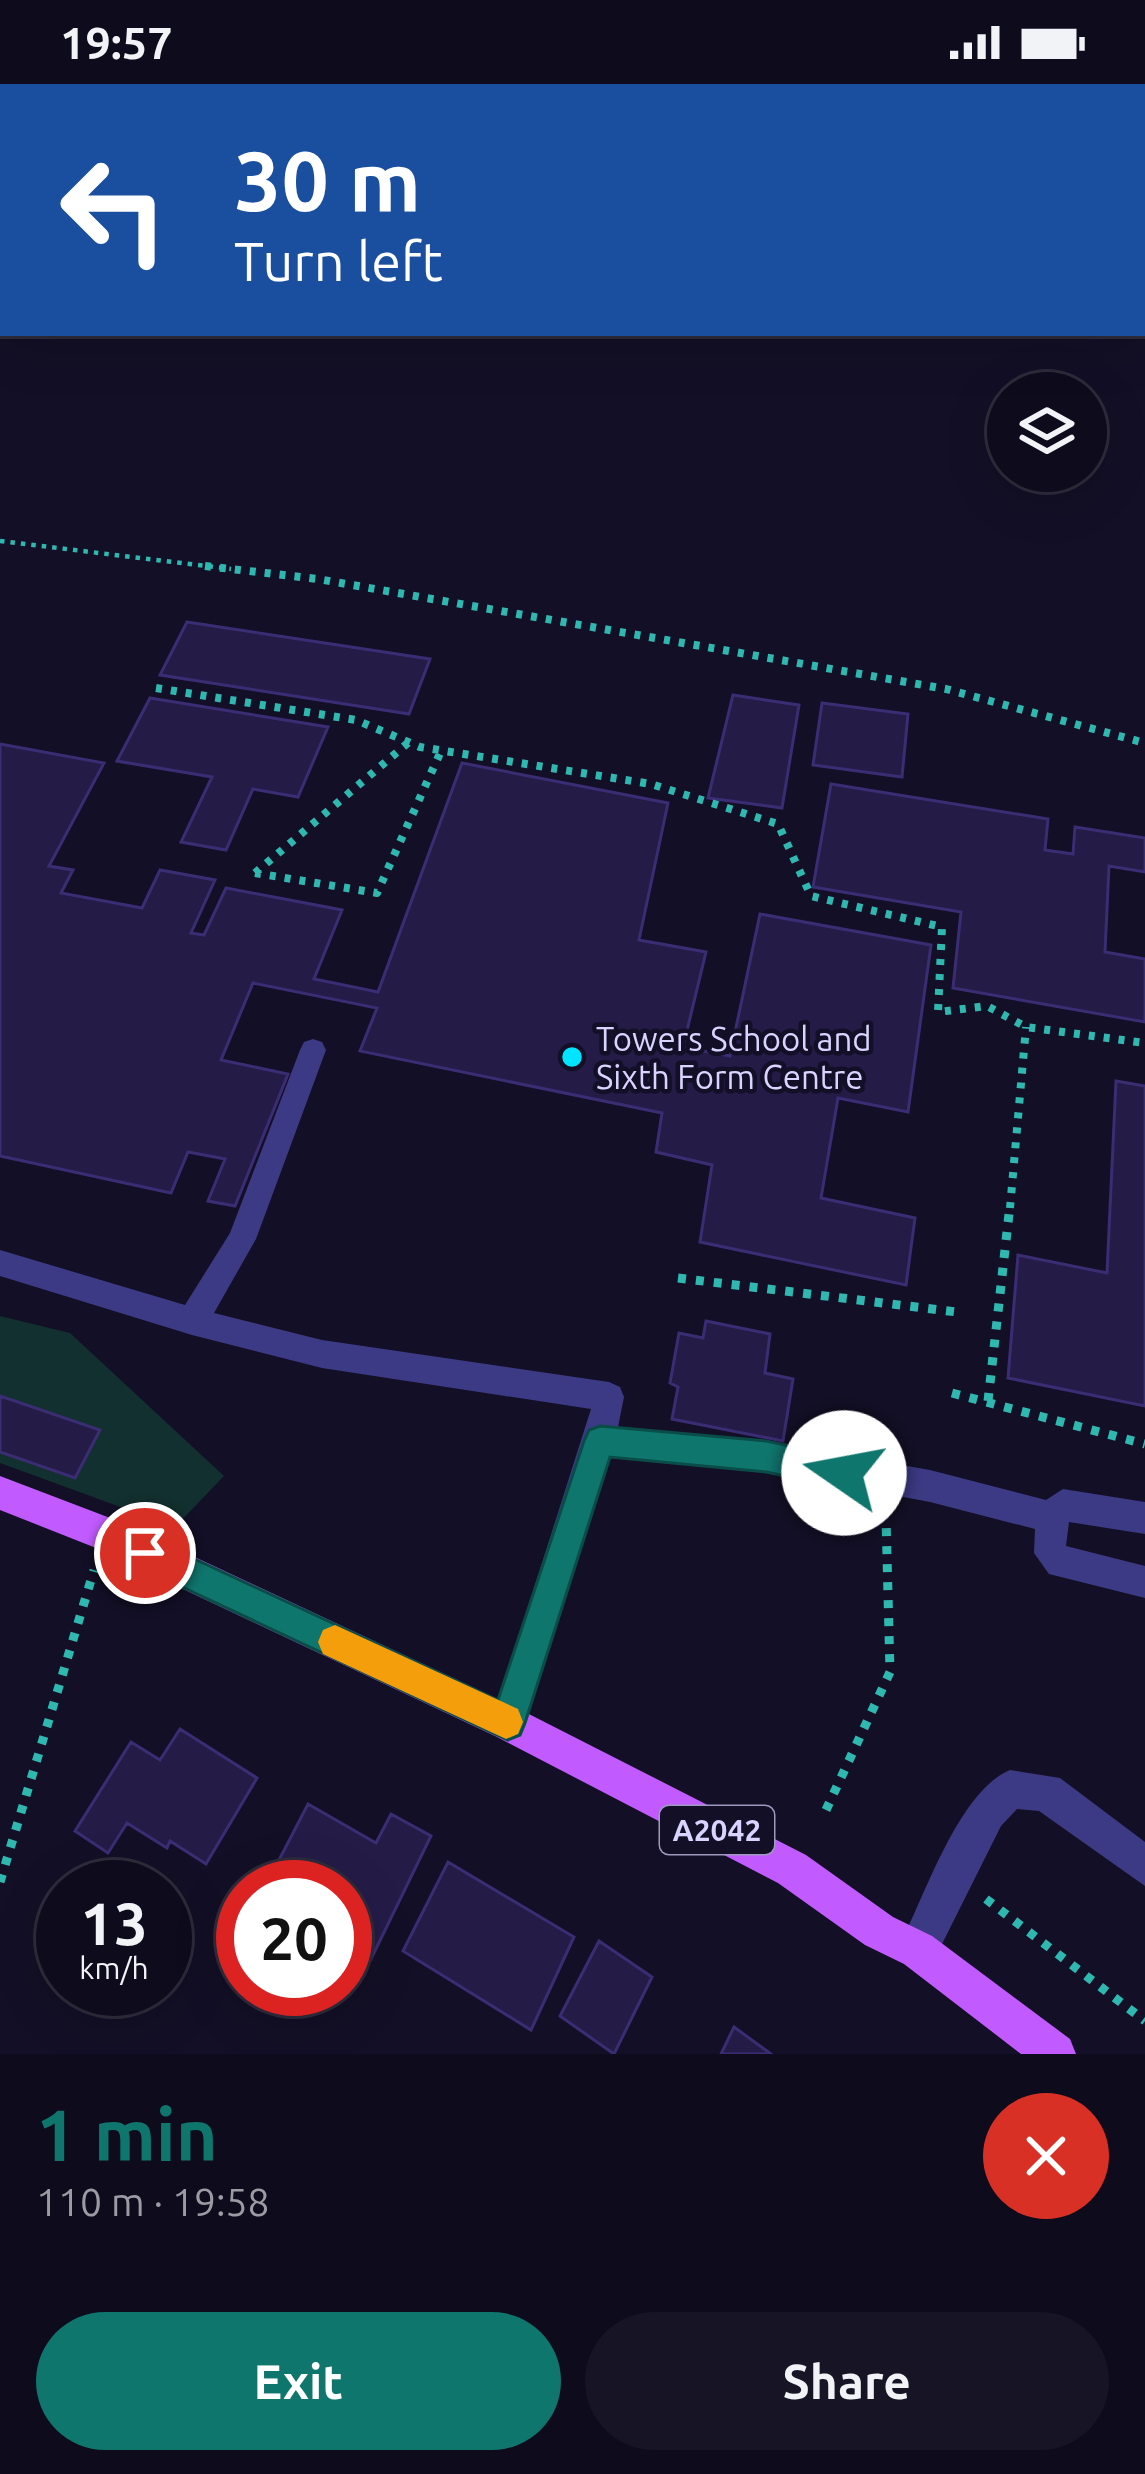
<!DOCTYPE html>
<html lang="en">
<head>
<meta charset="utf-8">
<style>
	body { margin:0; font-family:Ubuntu,sans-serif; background:#171425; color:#f1f3f6; height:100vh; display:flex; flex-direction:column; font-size:45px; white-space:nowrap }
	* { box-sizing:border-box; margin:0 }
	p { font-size:39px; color:#9b9ba3 }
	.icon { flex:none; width:66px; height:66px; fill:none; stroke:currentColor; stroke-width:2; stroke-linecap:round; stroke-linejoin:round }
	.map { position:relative; height:1970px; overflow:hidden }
	.drawer { display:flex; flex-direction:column; background:#0e0b1c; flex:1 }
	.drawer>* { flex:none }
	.top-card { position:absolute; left:0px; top:0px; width:1146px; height:252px; box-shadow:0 12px 48px #0002,0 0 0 3px #2e2b3b; background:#1a4fa0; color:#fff; overflow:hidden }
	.fabs { position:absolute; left:987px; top:288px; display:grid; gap:24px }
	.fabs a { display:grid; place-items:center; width:120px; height:120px; border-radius:50%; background:#0e0b1c; box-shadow:0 12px 48px #0002,0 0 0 3px #2e2b3b; font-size:60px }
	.speed { position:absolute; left:36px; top:1776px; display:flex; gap:24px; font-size:60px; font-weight:700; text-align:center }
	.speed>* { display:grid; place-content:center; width:156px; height:156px; border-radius:50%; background:#0e0b1c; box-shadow:0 12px 48px #0002,0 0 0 3px #2e2b3b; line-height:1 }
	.speed small { font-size:30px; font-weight:400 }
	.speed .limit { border:18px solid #d22; background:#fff; color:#111 }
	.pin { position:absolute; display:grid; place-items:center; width:102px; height:102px; color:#fff; margin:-51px; border:6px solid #fff; border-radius:50%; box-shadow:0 3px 12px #0007 }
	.me { position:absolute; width:132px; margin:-66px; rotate:282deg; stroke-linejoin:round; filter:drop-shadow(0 0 9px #0008) }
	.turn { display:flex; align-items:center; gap:42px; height:252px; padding:0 36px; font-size:54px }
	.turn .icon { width:156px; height:156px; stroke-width:2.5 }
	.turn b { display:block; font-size:84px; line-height:102px }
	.round { display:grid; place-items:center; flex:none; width:126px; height:126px; border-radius:63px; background:#171425 }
	.headline { display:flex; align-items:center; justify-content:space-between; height:204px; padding:0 36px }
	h1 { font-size:72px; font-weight:600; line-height:90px; color:#0f766e }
	.primary-button { display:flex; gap:24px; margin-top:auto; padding:24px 36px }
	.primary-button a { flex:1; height:138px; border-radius:72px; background:#0f766e; color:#fff; font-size:48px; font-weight:600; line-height:138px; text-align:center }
	.primary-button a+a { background:#171425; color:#f1f3f6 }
	.status { display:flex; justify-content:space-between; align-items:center; height:84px; padding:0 60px; background:#0e0b1c; direction:ltr }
	.status svg { height:33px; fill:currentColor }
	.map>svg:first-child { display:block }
	.green { fill:#12302f }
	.building { fill:#241b47; stroke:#3b2d73; stroke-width:3 }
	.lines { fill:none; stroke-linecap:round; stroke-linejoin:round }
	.path-far2 { stroke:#2fb8b0; stroke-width:4.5; stroke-dasharray:4.5 6; stroke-linecap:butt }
	.path-far1 { stroke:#2fb8b0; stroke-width:8; stroke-dasharray:6 9; stroke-linecap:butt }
	.path { stroke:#2fb8b0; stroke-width:9; stroke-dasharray:8 10; stroke-linecap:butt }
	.lane { fill:#3d3a85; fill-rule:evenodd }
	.street { fill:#3d3a85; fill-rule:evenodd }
	.primary { fill:#c25bff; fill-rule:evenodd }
	.route { fill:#0f766e; stroke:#0a4d48; stroke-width:3 }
	.slow { fill:#f59e0b }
	.poi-dot { fill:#00e5ff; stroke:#130f26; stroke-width:4.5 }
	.labels { text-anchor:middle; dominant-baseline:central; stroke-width:9; stroke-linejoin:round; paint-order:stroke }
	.shield { fill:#130f26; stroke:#9e99be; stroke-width:3 }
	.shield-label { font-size:30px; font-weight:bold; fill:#d9d4ff }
	.poi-label { font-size:33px; fill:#d9d4ff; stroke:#130f26; text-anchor:start }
</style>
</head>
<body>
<div class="status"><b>19:57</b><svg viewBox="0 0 49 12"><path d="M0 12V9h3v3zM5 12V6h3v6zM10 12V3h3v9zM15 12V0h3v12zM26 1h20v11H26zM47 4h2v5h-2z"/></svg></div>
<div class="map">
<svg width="1145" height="1970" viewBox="0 0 1145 1970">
	<rect width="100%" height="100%" fill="#130f26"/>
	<path class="green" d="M 0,1232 L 70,1249 L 224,1392 L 175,1443 L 0,1379 L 0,1368 L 100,1346 L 0,1312 Z"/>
	<path class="building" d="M 187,538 L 430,575 L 409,630 L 160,591 Z
		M 733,611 L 799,621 L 782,724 L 708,714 Z
		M 150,614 L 328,643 L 298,713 L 253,705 L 226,766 L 181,758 L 212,693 L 117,677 Z
		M 822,619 L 908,630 L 902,693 L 813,681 Z
		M 0,660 L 104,679 L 49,782 L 73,786 L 61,809 L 142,824 L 160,786 L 215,796 L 191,849 L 204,851 L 226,804 L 342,826 L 314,895 L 378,908 L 462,679 L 668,719 L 639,856 L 706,868 L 683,963 L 730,972 L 760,830 L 931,861 L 908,1028 L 838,1014 L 821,1114 L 915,1134 L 906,1201 L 700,1158 L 712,1081 L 656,1068 L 662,1029 L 360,967 L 377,924 L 253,899 L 221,976 L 288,990 L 235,1122 L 208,1117 L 225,1075 L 188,1068 L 171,1109 L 0,1072 Z
		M 831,700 L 1048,735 L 1045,766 L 1073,770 L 1075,743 L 1145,754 L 1145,788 L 1109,782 L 1105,868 L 1145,875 L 1145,938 L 953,904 L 961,828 L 813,803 Z
		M 1116,997 L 1145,1002 L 1145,1322 L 1008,1294 L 1018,1171 L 1107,1189 Z
		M 706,1237 L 770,1250 L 765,1289 L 793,1295 L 783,1357 L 672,1335 L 678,1303 L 670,1299 L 679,1249 L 703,1254 Z
		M 0,1312 L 100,1346 L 75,1394 L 0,1368 Z
		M 180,1645 L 257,1694 L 206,1780 L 170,1757 L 167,1764 L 127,1739 L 108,1769 L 75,1747 L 131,1658 L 160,1676 Z
		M 308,1720 L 376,1759 L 391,1730 L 431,1752 L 371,1875 L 345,1859 L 345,1803 L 265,1803 Z
		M 448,1778 L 574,1853 L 531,1946 L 403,1867 Z
		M 599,1857 L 652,1893 L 614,1970 L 560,1932 Z
		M 734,1943 L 771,1970 L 721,1970 Z"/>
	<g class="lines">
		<path class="path-far2" d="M 0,457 L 231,485"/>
		<path class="path-far1" d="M 205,482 L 318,495 L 946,605 L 1145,659
			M 156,604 L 356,636 L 420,663 L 651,700 L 778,740 L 811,812 L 942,843 L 938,928 L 987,922 L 1026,943 L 1145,959
			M 255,789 L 377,809 L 441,667
			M 255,789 L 409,658
			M 1010,1124 L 1026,943"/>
		<path class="path" d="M 678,1194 L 957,1228
			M 952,1309 L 1145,1360
			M 988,1317 L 1010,1121
			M 826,1726 L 890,1588 L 886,1434
			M 0,1798 L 94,1486
			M 986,1815 L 1145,1937"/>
		<path class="lane" d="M 313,955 L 322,958 L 326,966 L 256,1155 L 214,1229 L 322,1256 L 609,1298 L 620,1303 L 624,1313 L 618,1343 L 766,1357 L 930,1386 L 1046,1416 L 1063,1405 L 1145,1418 L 1145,1450 L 1069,1438 L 1066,1462 L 1145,1482 L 1145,1514 L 1049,1490 L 1034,1469 L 1035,1445 L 930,1418 L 766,1387 L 610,1373 L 525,1639 L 520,1651 L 508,1656 L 496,1651 L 491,1639 L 591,1325 L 322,1284 L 192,1251 L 0,1192 L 0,1166 L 185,1221 L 230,1149 L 300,966 L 304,958 Z"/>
		<path class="street" d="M 1010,1686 L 1060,1694 L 1145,1758 L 1145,1802 L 1039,1727 L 1017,1725 L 1001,1742 L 932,1880 L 918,1886 L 904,1880 L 898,1866 L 904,1852 C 927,1805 961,1706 1010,1686 Z"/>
		<path class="primary" d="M 0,1392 L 118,1437 L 521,1626 L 806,1771 L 893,1833 L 932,1852 L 1070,1955 L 1076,1970 L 1021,1970 L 904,1880 L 865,1861 L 778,1799 L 495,1652 L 96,1464 L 0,1426 Z"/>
	</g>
	<path class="route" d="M 600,1342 L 766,1357 L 844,1373 L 856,1378 L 860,1389 L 856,1400 L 844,1404 L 766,1388 L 610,1373 L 525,1639 L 520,1651 L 508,1656 L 133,1480 L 129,1469 L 133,1457 L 145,1452 L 498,1616 L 584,1357 L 589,1346 Z"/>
	<path class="slow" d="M 335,1541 L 518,1625 L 523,1638 L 518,1650 L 506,1655 L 323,1570 L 318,1558 L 323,1546 Z"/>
	<circle class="poi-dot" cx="572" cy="973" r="12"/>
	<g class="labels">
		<rect class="shield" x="660" y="1722" width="114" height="48" rx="9"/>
		<g class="shield-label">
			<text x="717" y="1746">A2042</text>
		</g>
		<g class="poi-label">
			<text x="596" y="954">Towers School and<tspan x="596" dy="38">Sixth Form Centre</tspan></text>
		</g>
	</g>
</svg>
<div class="fabs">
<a><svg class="icon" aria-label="layers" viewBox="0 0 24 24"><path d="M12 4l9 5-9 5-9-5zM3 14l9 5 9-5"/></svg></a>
</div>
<div class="speed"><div>13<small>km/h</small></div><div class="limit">20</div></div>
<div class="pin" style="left:145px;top:1469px;background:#d93025"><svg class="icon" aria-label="arrive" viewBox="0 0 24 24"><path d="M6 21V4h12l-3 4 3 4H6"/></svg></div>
<svg class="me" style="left:844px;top:1389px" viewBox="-20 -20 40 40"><circle r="19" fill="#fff"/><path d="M0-13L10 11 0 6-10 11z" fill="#0f766e"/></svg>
<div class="top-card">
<div class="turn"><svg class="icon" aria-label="left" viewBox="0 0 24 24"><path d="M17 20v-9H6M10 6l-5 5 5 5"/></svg><div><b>30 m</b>Turn left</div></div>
</div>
</div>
<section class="drawer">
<div class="headline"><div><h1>1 min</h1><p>110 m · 19:58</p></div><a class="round" style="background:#d93025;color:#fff"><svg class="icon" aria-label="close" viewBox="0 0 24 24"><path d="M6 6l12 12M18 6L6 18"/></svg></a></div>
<div class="primary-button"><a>Exit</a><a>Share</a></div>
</section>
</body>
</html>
